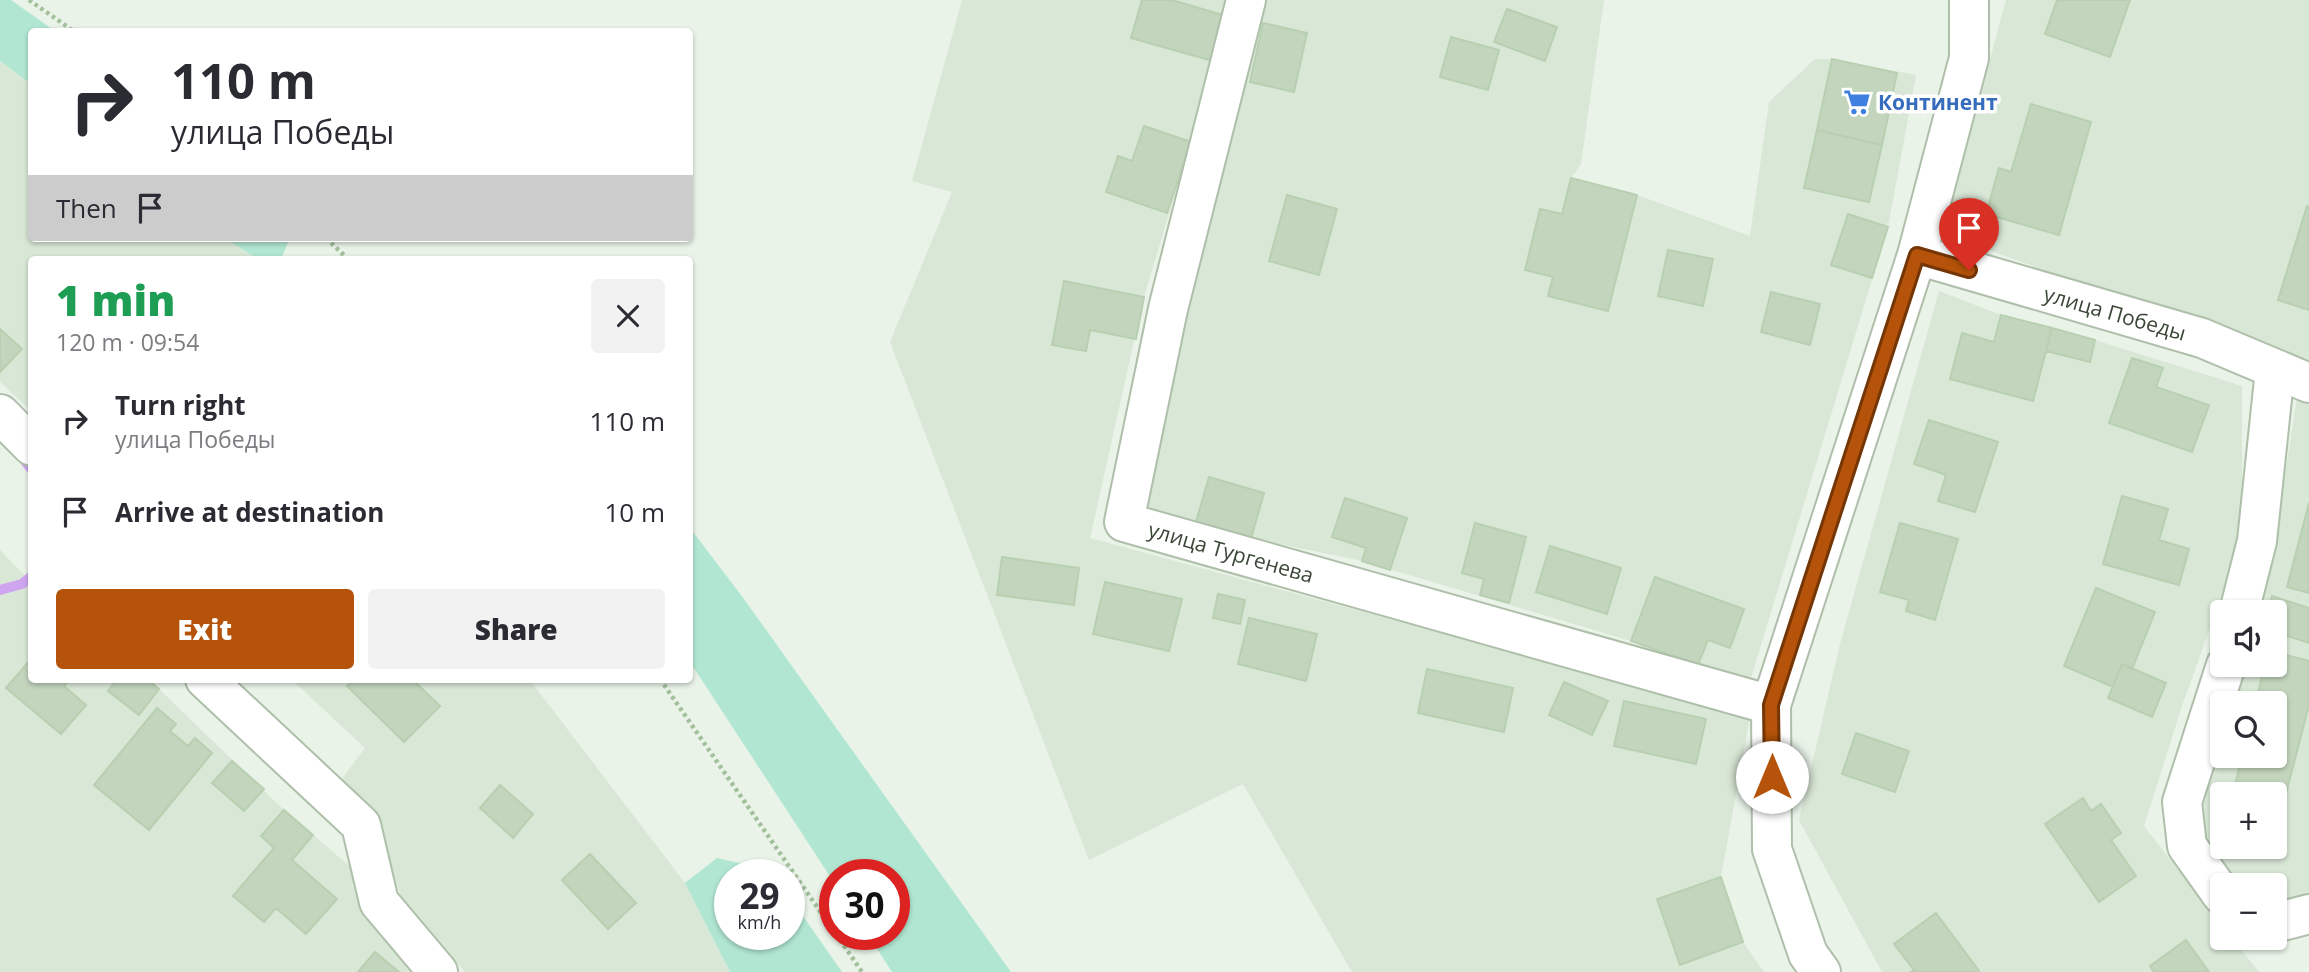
<!DOCTYPE html>
<html lang="en">
<head>
<meta charset="utf-8">
<style>
	body { margin:0; font-family:"Open Sans",sans-serif; background:#f2f2f3; color:#2b2b33; height:100vh; display:flex; flex-direction:column; font-size:26px; white-space:nowrap }
	* { box-sizing:border-box; margin:0 }
	p { font-size:23px; color:#7c7c81 }
	.icon { flex:none; width:38px; height:38px; fill:none; stroke:currentColor; stroke-width:2; stroke-linecap:round; stroke-linejoin:round }
	.map { position:relative; flex:1; overflow:hidden }
	.sheet { position:absolute; left:28px; top:256px; width:665px; height:427px; display:flex; flex-direction:column; background:#fff; border-radius:7px; box-shadow:0 2px 5px #0004 }
	.sheet>* { flex:none }
	.banner { position:absolute; left:28px; top:28px; width:665px; height:214px; border-radius:7px; box-shadow:0 2px 5px #0004; background:#fff; color:#2b2b33; overflow:hidden }
	.controls { position:absolute; left:2210px; top:600px; display:grid; gap:14px }
	.controls a { display:grid; place-items:center; width:77px; height:77px; border-radius:7px; background:#fff; box-shadow:0 2px 5px #0004; font-size:35px }
	.speed { position:absolute; left:714px; top:859px; display:flex; gap:14px; font-size:35px; font-weight:700; text-align:center }
	.speed>* { display:grid; place-content:center; width:91px; height:91px; border-radius:50%; background:#fff; box-shadow:0 2px 5px #0004; line-height:1 }
	.speed small { font-size:18px; font-weight:400 }
	.speed .limit { border:10px solid #d22; background:#fff; color:#111 }
	.pin { position:absolute; display:grid; place-items:center; width:60px; height:60px; color:#fff; margin:-72px -30px; border-radius:50% 50% 50% 0; rotate:-45deg; box-shadow:0 0 7px #0007 }
	.pin .icon { rotate:45deg }
	.me { position:absolute; width:77px; margin:-38px; rotate:0deg; stroke-linejoin:round; filter:drop-shadow(0 0 5px #0008) }
	.turn { display:flex; align-items:center; gap:24px; height:147px; padding:0 28px; font-size:32px }
	.turn .icon { width:91px; height:91px; stroke-width:2.5 }
	.turn b { display:block; font-size:49px; line-height:60px }
	.then { display:flex; align-items:center; height:66px; padding:0 28px; background:#0003; gap:14px; font-size:26px }
	.round { display:grid; place-items:center; flex:none; width:74px; height:74px; border-radius:7px; background:#f2f2f3 }
	.headline { display:flex; align-items:center; justify-content:space-between; height:119px; padding:0 28px }
	h1 { font-size:42px; font-weight:800; line-height:52px; color:#1e9e55 }
	.action { display:flex; gap:14px; margin-top:auto; padding:14px 28px }
	.action a { flex:1; height:80px; border-radius:7px; background:#b45309; color:#fff; font-size:28px; font-weight:800; line-height:80px; text-align:center }
	.action a+a { background:#f2f2f3; color:#2b2b33 }
	ul { padding:0; list-style:none }
	li { display:flex; align-items:center; gap:21px; height:91px; padding:0 28px }
	li div { flex:1 }
	li b { display:block; font-size:26px }
	li em { font-style:normal }
	.map>svg:first-child { display:block }
	.residential { fill:#d9e7d6; fill-rule:evenodd }
	.green { fill:#b1e7d2 }
	.lines { fill:none; stroke-linecap:round; stroke-linejoin:round }
	.stream { stroke:#cfa5ef; stroke-width:10 }
	.building { fill:#c3d5bd; stroke:#b8d0b1; stroke-width:2 }
	.minor-casing { stroke:#aebfaa; stroke-width:42 }
	.path { stroke:#a3c09c; stroke-width:4.5; stroke-dasharray:3.5 3.5; stroke-linecap:butt }
	.minor { stroke:#fff; stroke-width:38 }
	.route-casing { stroke:#753606; stroke-width:18 }
	.route { stroke:#b45309; stroke-width:12 }
	.labels { text-anchor:middle; dominant-baseline:central; stroke-width:7; stroke-linejoin:round; paint-order:stroke }
	.shop-label { font-size:21px; font-weight:bold; fill:#366cbe; stroke:#fff; text-anchor:start }
	.street-label { font-size:21px; fill:#3a4737; stroke:#fff }
</style>
</head>
<body>
<div class="map">
<svg width="2309" height="972" viewBox="0 0 2309 972">
	<rect width="100%" height="100%" fill="#e9f3e8"/>
	<path class="residential" d="M 962,0 L 1233,0 L 1144,297 L 1090,538 L 1750,717 L 1721,877 L 1743,942 L 1764,972 L 1352,972 L 1243,784 L 1089,860 L 890,342 L 952,192 L 912,181 Z
		M 1256,0 L 1604,0 L 1581,164 L 1571,178 L 1637,195 L 1750,236 L 1769,102 L 1815,59 L 1832,59 L 1916,75 L 1888,227 L 1751,678 L 1698,665 L 1631,641 L 1362,561 L 1251,538 L 1142,507 Z
		M 2006,0 L 2309,0 L 2309,368 L 1943,233 Z
		M 0,61 L 31,84 L 32,238 L 224,238 L 258,259 L 32,259 L 31,411 L 0,382 Z
		M 1939,291 L 2001,315 L 2095,340 L 2242,386 L 2242,539 L 2182,706 L 2144,826 L 2222,926 L 2222,938 L 2232,938 L 2259,972 L 1882,972 L 1799,820 L 1840,644 Z
		M 2297,398 L 2309,402 L 2309,896 L 2275,910 L 2275,886 L 2235,885 L 2198,825 L 2222,733 L 2222,756 L 2275,756 L 2275,704 L 2231,703 L 2241,665 L 2275,665 L 2275,612 L 2255,612 L 2274,544 ZM 2222,794 L 2275,794 L 2275,847 L 2222,847 Z
		M 0,550 L 31,582 L 32,679 L 147,679 L 159,689 L 284,810 L 360,875 L 352,885 L 384,925 L 378,933 L 413,972 L 0,972 Z
		M 291,679 L 529,679 L 685,883 L 730,972 L 465,972 L 401,896 L 375,821 L 341,780 L 365,748 Z"/>
	<path class="green" d="M 0,0 L 11,0 L 55,31 L 32,32 L 31,84 L 0,61 Z
		M 224,238 L 290,238 L 281,259 L 258,259 Z
		M 690,528 L 741,595 L 1011,972 L 892,972 L 868,935 L 894,934 L 894,875 L 835,875 L 835,884 L 690,662 Z
		M 717,858 L 771,870 L 775,875 L 730,875 L 730,934 L 789,934 L 789,896 L 842,972 L 730,972 L 685,883 Z"/>
	<g class="lines">
		<path class="stream" d="M 20,455 L 32,470
			M 0,590 L 22,584 L 32,576"/>
	</g>
	<path class="building" d="M 1142,0 L 1172,0 L 1226,16 L 1213,61 L 1131,38 Z
		M 2057,0 L 2130,0 L 2110,57 L 2045,34 Z
		M 1507,9 L 1557,27 L 1545,61 L 1494,42 Z
		M 1263,23 L 1307,33 L 1294,92 L 1250,82 Z
		M 1451,37 L 1499,50 L 1488,90 L 1440,77 Z
		M 1832,59 L 1897,73 L 1882,145 L 1817,130 Z
		M 2031,104 L 2091,122 L 2059,235 L 1986,214 L 1999,168 L 2011,172 Z
		M 1144,126 L 1191,142 L 1167,213 L 1106,192 L 1118,156 L 1132,161 Z
		M 1817,130 L 1882,145 L 1869,202 L 1804,188 Z
		M 1571,178 L 1637,195 L 1608,311 L 1548,296 L 1553,277 L 1525,270 L 1540,209 L 1562,214 Z
		M 1287,195 L 1337,209 L 1319,275 L 1269,261 Z
		M 2307,206 L 2309,207 L 2309,310 L 2278,300 Z
		M 1848,214 L 1888,227 L 1872,278 L 1831,265 Z
		M 1668,250 L 1713,259 L 1703,306 L 1658,296 Z
		M 1064,281 L 1144,297 L 1136,339 L 1090,330 L 1086,351 L 1052,345 Z
		M 1771,292 L 1820,304 L 1810,345 L 1761,332 Z
		M 2001,315 L 2052,328 L 2033,401 L 1950,379 L 1962,333 L 1994,342 Z
		M 2052,328 L 2095,340 L 2090,362 L 2046,351 Z
		M 0,329 L 22,349 L 0,372 Z
		M 2132,358 L 2163,368 L 2156,387 L 2209,405 L 2192,452 L 2109,423 Z
		M 1929,420 L 1998,442 L 1975,512 L 1938,501 L 1946,475 L 1914,464 Z
		M 1209,477 L 1264,493 L 1251,538 L 1196,522 Z
		M 2122,496 L 2168,509 L 2159,540 L 2189,549 L 2179,585 L 2103,564 Z
		M 1345,498 L 1407,518 L 1390,570 L 1362,561 L 1366,548 L 1332,537 Z
		M 2309,503 L 2309,593 L 2287,587 Z
		M 1475,523 L 1526,537 L 1509,603 L 1480,595 L 1484,579 L 1462,573 Z
		M 1900,523 L 1958,539 L 1935,620 L 1906,611 L 1909,600 L 1880,592 Z
		M 1550,546 L 1621,568 L 1607,614 L 1536,592 Z
		M 1002,557 L 1079,568 L 1074,605 L 997,595 Z
		M 1655,577 L 1744,609 L 1730,648 L 1708,640 L 1698,665 L 1631,641 Z
		M 1105,582 L 1182,599 L 1169,651 L 1093,634 Z
		M 2096,588 L 2155,612 L 2132,669 L 2122,664 L 2113,687 L 2064,666 Z
		M 1218,594 L 1245,600 L 1240,624 L 1213,618 Z
		M 2272,596 L 2309,608 L 2309,643 L 2275,632 L 2275,612 L 2267,612 Z
		M 1249,618 L 1317,634 L 1306,681 L 1238,664 Z
		M 2275,652 L 2309,661 L 2309,705 L 2283,805 L 2275,803 L 2275,794 L 2233,793 L 2242,756 L 2275,756 L 2275,704 L 2255,704 L 2265,665 L 2275,665 Z
		M 32,658 L 32,679 L 70,679 L 64,686 L 86,705 L 61,734 L 6,688 Z
		M 2122,664 L 2166,683 L 2152,717 L 2108,698 Z
		M 1427,669 L 1513,688 L 1504,732 L 1418,713 Z
		M 117,679 L 147,679 L 159,689 L 139,715 L 108,691 Z
		M 355,679 L 412,679 L 440,706 L 404,742 L 347,686 Z
		M 1564,682 L 1608,701 L 1592,735 L 1549,715 Z
		M 1624,701 L 1706,719 L 1696,764 L 1614,746 Z
		M 157,708 L 176,724 L 170,731 L 188,746 L 195,738 L 212,753 L 149,830 L 94,785 Z
		M 1856,733 L 1909,751 L 1895,792 L 1842,774 Z
		M 232,761 L 264,789 L 244,811 L 212,783 Z
		M 500,785 L 533,814 L 513,838 L 480,808 Z
		M 2083,798 L 2091,811 L 2101,804 L 2121,833 L 2111,840 L 2136,876 L 2099,902 L 2045,824 Z
		M 284,810 L 313,835 L 292,860 L 337,899 L 306,934 L 276,908 L 264,922 L 233,896 L 274,848 L 261,836 Z
		M 590,854 L 636,903 L 608,929 L 562,880 Z
		M 1721,877 L 1743,942 L 1680,965 L 1657,899 Z
		M 1936,913 L 1979,971 L 1978,972 L 1911,972 L 1914,970 L 1894,944 Z
		M 2186,940 L 2209,972 L 2154,972 L 2150,966 Z
		M 375,952 L 399,972 L 358,972 Z"/>
	<g class="lines">
		<defs>
			<path id="minor" d="M 1246,0 L 1168,309 L 1124,522 L 1771,705
				M 1917,255 L 2202,338 L 2309,383
				M 0,414 L 32,446
				M 2239,612 L 2257,541 L 2275,370
				M 205,679 L 361,825 L 379,902 L 438,972
				M 2222,895 L 2187,846 L 2182,802 L 2226,665
				M 2275,923 L 2309,914
				M 1821,972 L 1808,954 L 1772,849 L 1771,705 L 1917,255 L 1969,58 L 1969,0"/>
		</defs>
		<use href="#minor" class="minor-casing"/>
		<path class="path" d="M 29,0 L 75,32
			M 326,238 L 348,259
			M 660,679 L 835,933
			M 836,934 L 862,972"/>
		<use href="#minor" class="minor"/>
	</g>
	<g class="lines">
		<defs>
			<path id="route" d="M 1772,777 L 1771,705 L 1917,255 L 1969,270"/>
		</defs>
		<use href="#route" class="route-casing"/>
		<use href="#route" class="route"/>
	</g>
	<defs>
		<symbol id="supermarket-bare" viewBox="-9 -9 18 18"><path d="M-6-5.5h2.5l.6 2H6L4.5 2H-2.5L-4.4-4H-6ZM-1.5 3.2a1.3 1.3 0 1 0 .1 0ZM3 3.2a1.3 1.3 0 1 0 .1 0Z" fill="#3f7fe0" stroke="#fff" stroke-width="2.5" paint-order="stroke"/></symbol>
	</defs>
	<g fill-rule="evenodd">
		<use href="#supermarket-bare" x="1838" y="83" width="38" height="38"/>
	</g>
	<g class="labels">
		<g class="shop-label">
			<text x="1878" y="102">Континент</text>
		</g>
		<g class="street-label">
			<text transform="translate(2115 313) rotate(16)">улица Победы</text>
			<text transform="translate(1231 552) rotate(16)">улица Тургенева</text>
		</g>
	</g>
</svg>
<div class="controls">
<a><svg class="icon" aria-label="sound" viewBox="0 0 24 24"><path d="M4 9h4l5-4v14l-5-4H4zM17 9q2 3 0 6"/></svg></a>
<a><svg class="icon" aria-label="search" viewBox="0 0 24 24"><circle cx="10" cy="10" r="6"/><path d="M15 15l6 6"/></svg></a>
<a>+</a>
<a>−</a>
</div>
<div class="speed"><div>29<small>km/h</small></div><div class="limit">30</div></div>
<div class="pin" style="left:1969px;top:270px;background:#d93025"><svg class="icon" aria-label="arrive" viewBox="0 0 24 24"><path d="M6 21V4h12l-3 4 3 4H6"/></svg></div>
<svg class="me" style="left:1772px;top:777px" viewBox="-20 -20 40 40"><circle r="19" fill="#fff"/><path d="M0-13L10 11 0 6-10 11z" fill="#b45309"/></svg>
<div class="banner">
<div class="turn"><svg class="icon" aria-label="right" viewBox="0 0 24 24"><path d="M7 20v-9h11M14 6l5 5-5 5"/></svg><div><b>110 m</b>улица Победы</div></div>
<div class="then">Then<svg class="icon" aria-label="arrive" viewBox="0 0 24 24"><path d="M6 21V4h12l-3 4 3 4H6"/></svg></div>
</div>
<section class="sheet">
<div class="headline"><div><h1>1 min</h1><p>120 m · 09:54</p></div><a class="round"><svg class="icon" aria-label="close" viewBox="0 0 24 24"><path d="M6 6l12 12M18 6L6 18"/></svg></a></div>
<ul>
<li><svg class="icon" aria-label="right" viewBox="0 0 24 24"><path d="M7 20v-9h11M14 6l5 5-5 5"/></svg><div><b>Turn right</b><p>улица Победы</p></div><em>110 m</em></li>
<li><svg class="icon" aria-label="arrive" viewBox="0 0 24 24"><path d="M6 21V4h12l-3 4 3 4H6"/></svg><div><b>Arrive at destination</b></div><em>10 m</em></li>
</ul>
<div class="action"><a>Exit</a><a>Share</a></div>
</section>
</div>
</body>
</html>
